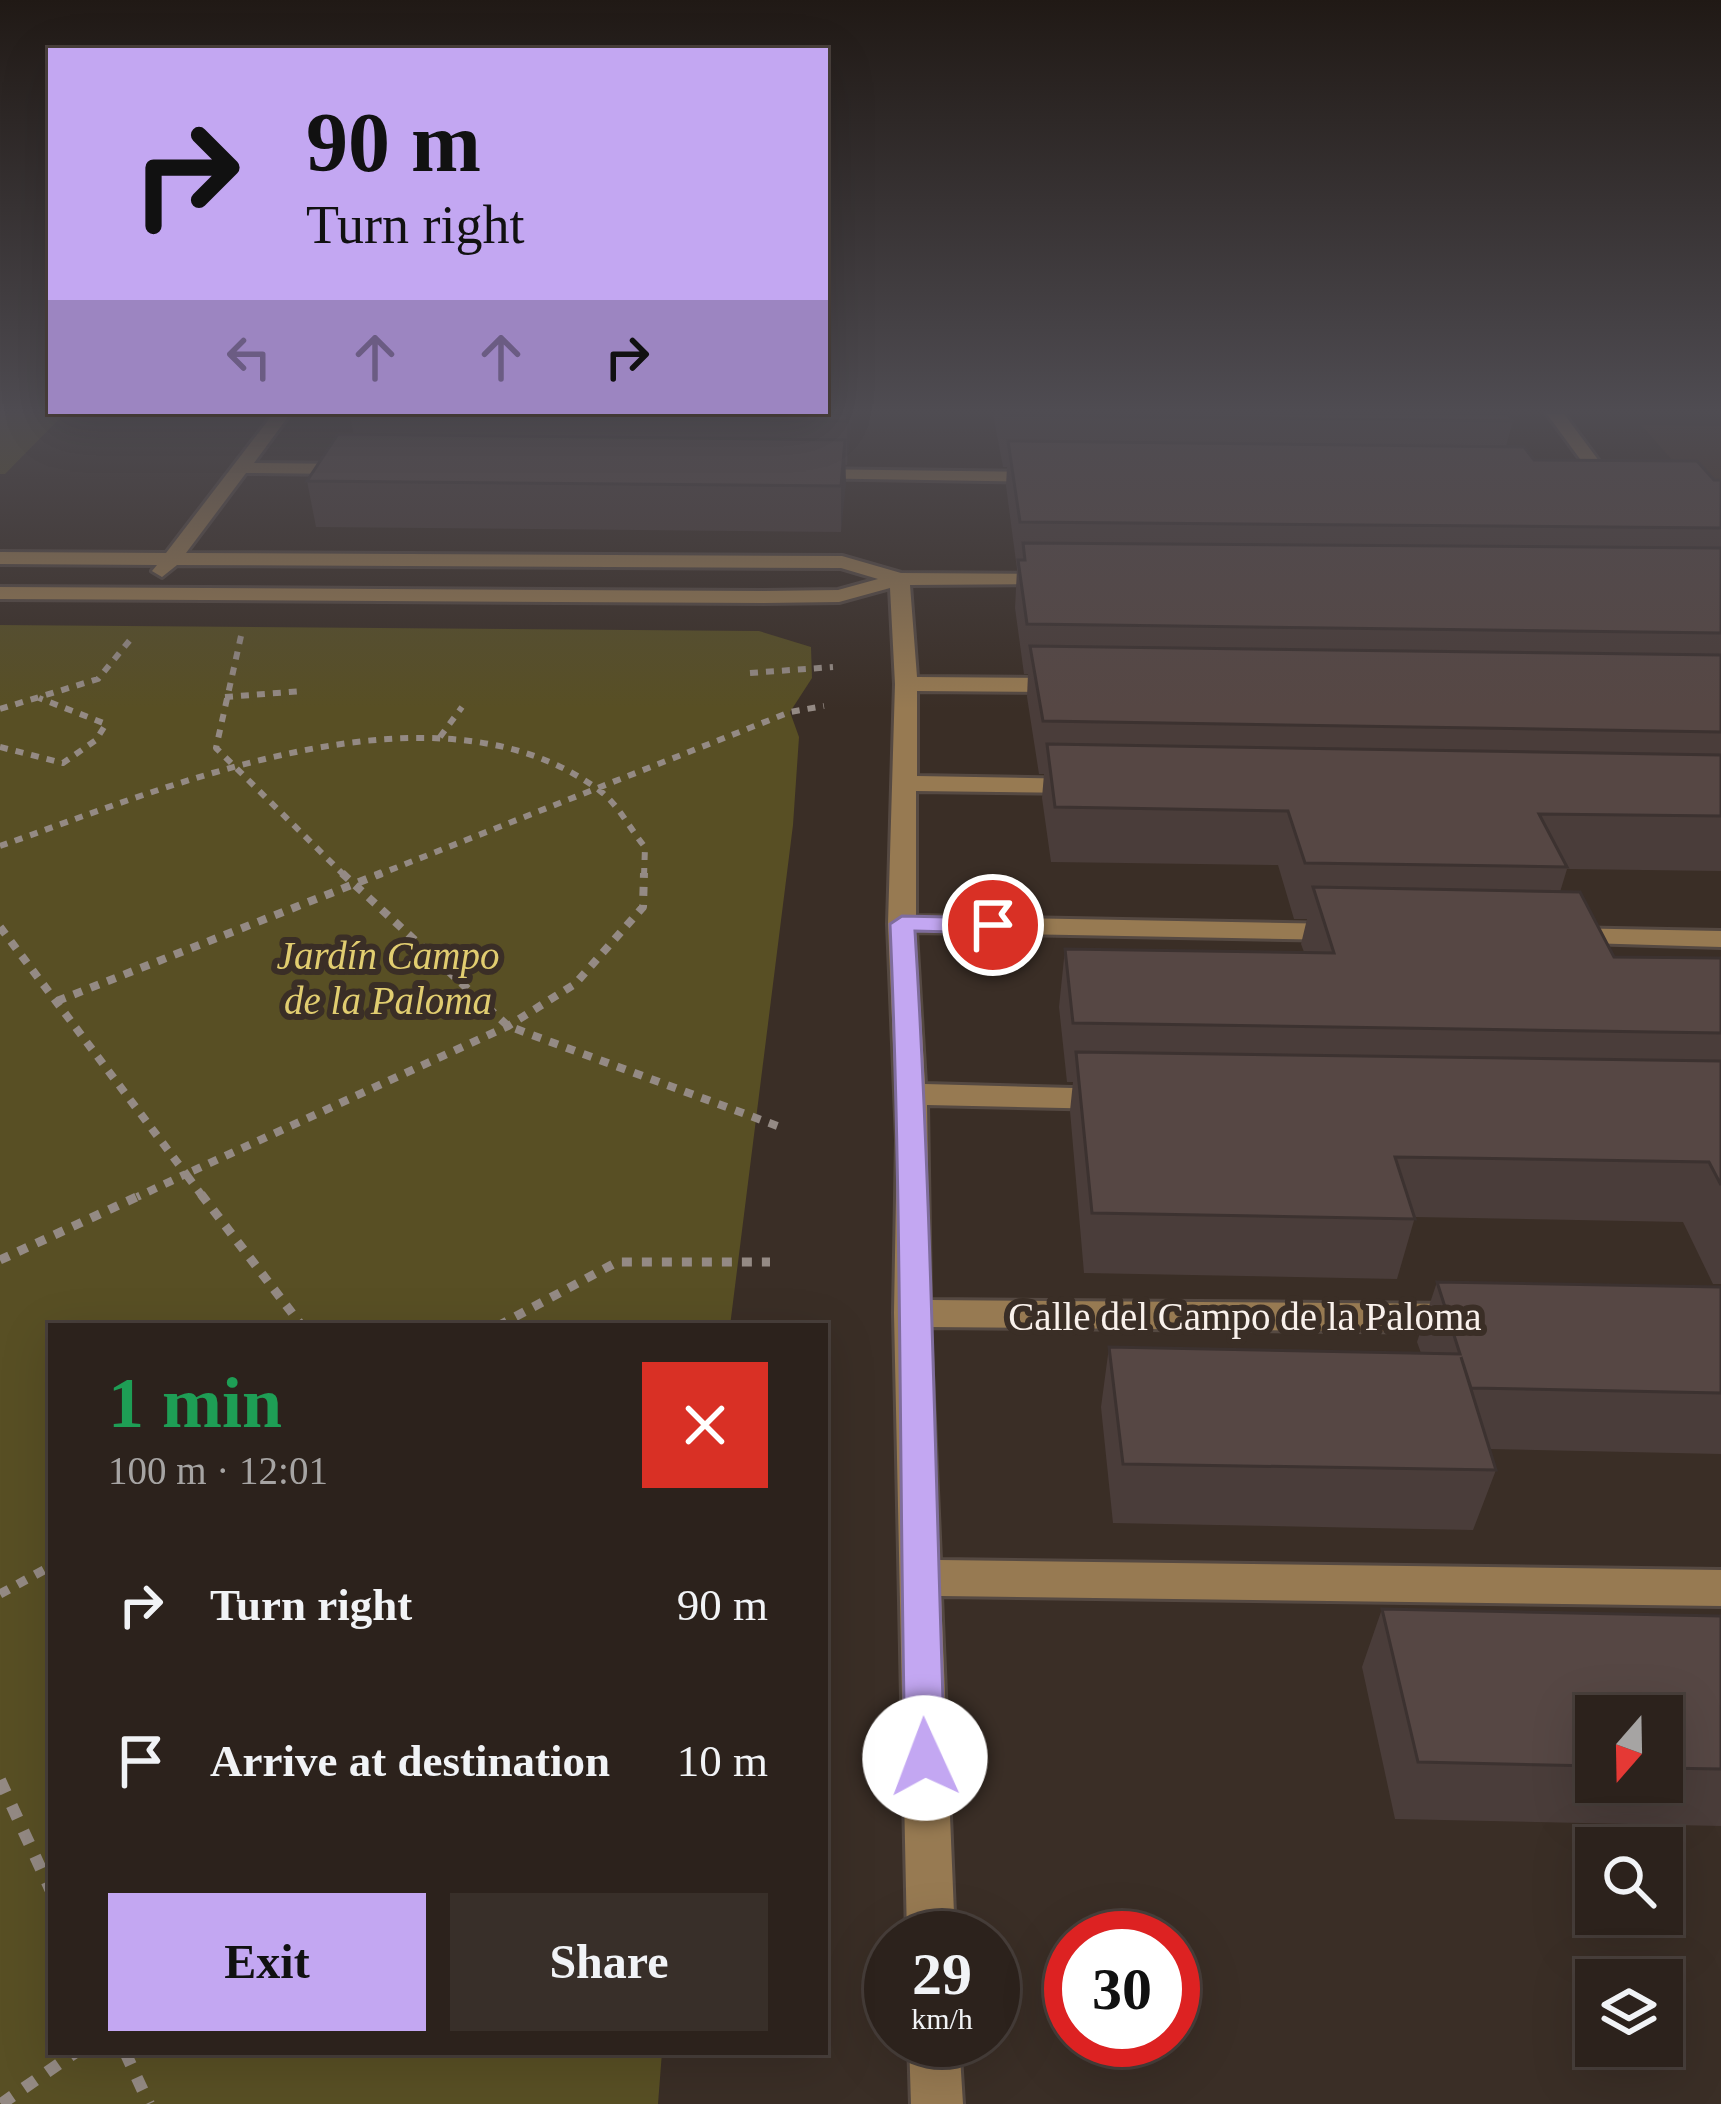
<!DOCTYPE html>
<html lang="en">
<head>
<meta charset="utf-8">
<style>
	body { margin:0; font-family:Georgia,serif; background:#382f29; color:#f1f3f6; height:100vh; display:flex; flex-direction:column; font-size:45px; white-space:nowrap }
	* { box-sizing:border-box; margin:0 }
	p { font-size:39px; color:#a6a4a3 }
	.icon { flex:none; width:66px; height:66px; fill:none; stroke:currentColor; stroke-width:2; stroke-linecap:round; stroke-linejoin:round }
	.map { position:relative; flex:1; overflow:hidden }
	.panel { position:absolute; left:48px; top:1323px; width:780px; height:732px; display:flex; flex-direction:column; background:#2c221c; border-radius:0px; box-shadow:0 12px 48px #0002,0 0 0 3px #483f3b }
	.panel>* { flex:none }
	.top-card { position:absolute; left:48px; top:48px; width:780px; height:366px; border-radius:0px; box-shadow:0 12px 48px #0002,0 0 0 3px #483f3b; background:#c3a7f2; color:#111; overflow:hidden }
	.needle { width:78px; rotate:200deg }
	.tools { position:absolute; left:1575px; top:1695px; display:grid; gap:24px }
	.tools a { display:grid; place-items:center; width:108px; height:108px; border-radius:0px; background:#2c221c; box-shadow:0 12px 48px #0002,0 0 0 3px #483f3b; font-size:60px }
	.speed { position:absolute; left:864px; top:1911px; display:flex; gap:24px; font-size:60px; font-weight:700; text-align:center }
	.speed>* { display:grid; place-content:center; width:156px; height:156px; border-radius:50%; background:#2c221c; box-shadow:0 12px 48px #0002,0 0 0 3px #483f3b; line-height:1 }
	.speed small { font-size:30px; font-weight:400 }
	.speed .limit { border:18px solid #d22; background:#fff; color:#111 }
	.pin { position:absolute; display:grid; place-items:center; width:102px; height:102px; color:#fff; margin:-51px; border:6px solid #fff; border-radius:50%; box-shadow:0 3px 12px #0007 }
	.me { position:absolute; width:132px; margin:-66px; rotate:358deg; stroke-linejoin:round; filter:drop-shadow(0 0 9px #0008) }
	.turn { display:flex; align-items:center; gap:42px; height:252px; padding:0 60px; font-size:54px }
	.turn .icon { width:156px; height:156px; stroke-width:2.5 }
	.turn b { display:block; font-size:84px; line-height:102px }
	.lanes { display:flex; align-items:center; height:114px; padding:0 60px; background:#0003; justify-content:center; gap:60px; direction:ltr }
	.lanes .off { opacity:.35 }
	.round { display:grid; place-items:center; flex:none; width:126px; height:126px; border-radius:0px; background:#382f29 }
	.headline { display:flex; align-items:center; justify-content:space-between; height:204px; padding:0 60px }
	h1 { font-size:72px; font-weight:800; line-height:90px; color:#1e9e55 }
	.primary-button { display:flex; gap:24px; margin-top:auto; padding:24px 60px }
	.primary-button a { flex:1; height:138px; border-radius:0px; background:#c3a7f2; color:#111; font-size:48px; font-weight:800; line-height:138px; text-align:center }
	.primary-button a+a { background:#382f29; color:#f1f3f6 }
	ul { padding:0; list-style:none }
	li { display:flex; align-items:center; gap:36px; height:156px; padding:0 60px }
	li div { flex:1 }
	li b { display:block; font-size:45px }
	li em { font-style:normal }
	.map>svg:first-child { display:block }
	.built { fill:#48362b }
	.green { fill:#584f24 }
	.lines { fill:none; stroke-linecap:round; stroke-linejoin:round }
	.minor-casing { stroke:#554942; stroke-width:6 }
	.path-far3 { stroke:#948a84; stroke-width:6; stroke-dasharray:8 8; stroke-linecap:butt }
	.path-far2 { stroke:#948a84; stroke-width:8; stroke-dasharray:9 9; stroke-linecap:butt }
	.path-far1 { stroke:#948a84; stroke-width:9; stroke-dasharray:10 10; stroke-linecap:butt }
	.path { stroke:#948a84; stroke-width:12; stroke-dasharray:14 14; stroke-linecap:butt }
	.minor { fill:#977a52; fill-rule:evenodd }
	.wall { fill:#4a3d3a; fill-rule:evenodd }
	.shaded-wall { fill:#3c3230 }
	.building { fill:#564744; stroke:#3c3230; stroke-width:3 }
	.route { fill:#c3a7f2; stroke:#7f6d9d; stroke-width:3 }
	.labels { text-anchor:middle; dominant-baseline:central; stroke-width:12; stroke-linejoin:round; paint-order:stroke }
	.park-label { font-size:39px; font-style:italic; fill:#e1cd70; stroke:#3a2e26 }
	.street-label { font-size:39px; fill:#f9f1ec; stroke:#3a2e26 }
</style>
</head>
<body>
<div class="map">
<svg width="1721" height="2104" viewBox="0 0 1721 2104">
	<rect width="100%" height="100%" fill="#3a2e26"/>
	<path class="built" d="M 1641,425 L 1721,426 L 1721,490 L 1699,490 Z"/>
	<path class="green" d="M 0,414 L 64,414 L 5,474 L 0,474 Z
		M 0,625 L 759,631 L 811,647 L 812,678 L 790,712 L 799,737 L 793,825 L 730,1326 L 51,1326 L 51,2052 L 662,2052 L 658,2104 L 0,2104 Z"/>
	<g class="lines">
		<defs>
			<path id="minor" d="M 273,414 L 290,414 L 254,463 L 351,464 L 360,469 L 351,474 L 246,473 L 186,553 L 842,556 L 901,573 L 1062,574 L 1065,578 L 1055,584 L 910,585 L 917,677 L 1067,678 L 1078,685 L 1067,692 L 917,691 L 917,776 L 1081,779 L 1093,786 L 1081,793 L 916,791 L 916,916 L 1340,924 L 1354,932 L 1340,940 L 916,932 L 925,1084 L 1110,1089 L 1125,1099 L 1110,1109 L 927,1105 L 930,1300 L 1463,1304 L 1476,1308 L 1481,1318 L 1476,1328 L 1463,1332 L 930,1327 L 940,1560 L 1721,1570 L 1721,1606 L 941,1596 L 955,1938 L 907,1938 L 894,1313 L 897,1140 L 888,924 L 895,684 L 890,588 L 839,602 L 764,603 L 0,599 L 0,587 L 764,591 L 838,590 L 878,579 L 841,568 L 177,565 L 162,577 L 152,571 L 157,565 L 0,564 L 0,552 L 166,553 Z
				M 1547,414 L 1564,414 L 1602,465 L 1599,469 L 1557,482 L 1557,474 L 1583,463 Z
				M 807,469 L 1047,472 L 1056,477 L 1047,482 L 801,478 L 798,474 Z
				M 1562,928 L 1721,931 L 1721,947 L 1552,942 L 1548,936 L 1552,930 Z
				M 909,2040 L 959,2040 L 963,2104 L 911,2104 Z"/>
		</defs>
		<use href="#minor" class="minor-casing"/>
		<path class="path-far3" d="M 241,636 L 216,748 L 345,876
			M 750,673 L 833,667
			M 225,697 L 303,691
			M 0,709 L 98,679 L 130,640
			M 440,737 L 462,707
			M 0,747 L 63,763 L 96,740 L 106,724 L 39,698
			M 0,846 C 169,787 435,670 599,790 C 618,804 630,829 645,847 L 644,876
			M 375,876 L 790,712 L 824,706"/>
		<path class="path-far2" d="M 342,873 L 508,1026 L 783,1128
			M 0,927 L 186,1174 L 137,1197
			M 57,1001 L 382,873
			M 203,1197 L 186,1174 L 508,1026 L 575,984 L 643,907 L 644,873"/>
		<path class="path-far1" d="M 201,1194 L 302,1326
			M 0,1260 L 143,1194
			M 498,1326 L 617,1262 L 770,1262
			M 0,1594 L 51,1566"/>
		<path class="path" d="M 0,1780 L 51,1891
			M 125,2052 L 149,2104
			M 1,2104 L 76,2052"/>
		<use href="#minor" class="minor"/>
	</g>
	<path class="wall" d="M 852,414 L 847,465 L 845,465 L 841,532 L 316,527 L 307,481 L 354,435 L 350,416 Z
		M 993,414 L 1508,414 L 1513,421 L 1506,446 L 1534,460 L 1721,480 L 1721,871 L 1567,869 L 1560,892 L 1614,957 L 1721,958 L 1721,1284 L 1713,1284 L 1683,1222 L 1415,1217 L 1397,1279 L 1084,1273 L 1070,1111 L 1073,1082 L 1067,1082 L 1059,1007 L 1065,949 L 1304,952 L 1301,944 L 1307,919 L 1294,919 L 1278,865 L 1051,862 L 1042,798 L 1044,774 L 1039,774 L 1027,697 L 1028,674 L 1024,674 L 1015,608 L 1017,569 L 1006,486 L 1007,467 L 1003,467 Z
		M 1437,1282 L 1721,1287 L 1721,1454 L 1490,1449 L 1496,1470 L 1473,1530 L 1113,1523 L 1101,1407 L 1109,1347 L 1421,1353 L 1417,1342 Z
		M 1382,1609 L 1721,1616 L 1721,1826 L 1395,1819 L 1362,1667 ZM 1596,1716 L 1662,1716 L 1662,1782 L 1596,1782 Z"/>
	<path class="shaded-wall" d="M 848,414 L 852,414 L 847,465 L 847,421 Z
		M 845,440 L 846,484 L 841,532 L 841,486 Z"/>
	<path class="building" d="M 352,414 L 848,414 L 847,421 L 350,416 Z
		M 1005,414 L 1508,414 L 1513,421 L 1005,415 Z
		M 338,434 L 845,440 L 841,486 L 307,481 Z
		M 1008,441 L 1524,447 L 1534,460 L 1697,461 L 1714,480 L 1721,480 L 1721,528 L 1020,522 Z
		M 1023,543 L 1721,548 L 1721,633 L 1027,624 L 1018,560 L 1025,560 Z
		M 1030,646 L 1721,655 L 1721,732 L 1043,721 Z
		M 1047,744 L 1721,755 L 1721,816 L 1539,814 L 1567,867 L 1305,863 L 1288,811 L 1055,807 Z
		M 1313,887 L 1580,892 L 1614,957 L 1721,958 L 1721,1033 L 1073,1023 L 1065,949 L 1334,953 Z
		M 1076,1052 L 1721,1061 L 1721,1185 L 1709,1162 L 1395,1157 L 1415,1219 L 1092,1213 Z
		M 1437,1282 L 1721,1287 L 1721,1393 L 1471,1388 L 1461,1357 L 1496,1470 L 1123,1464 L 1109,1347 L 1460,1354 Z
		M 1382,1609 L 1721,1616 L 1721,1769 L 1662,1768 L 1662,1716 L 1596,1716 L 1596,1766 L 1418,1762 Z"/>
	<linearGradient id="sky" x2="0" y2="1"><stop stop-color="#201915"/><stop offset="0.58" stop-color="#4f4c52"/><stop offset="1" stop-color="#4f4c52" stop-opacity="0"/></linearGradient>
	<rect width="1721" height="709" fill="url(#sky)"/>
	<path class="route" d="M 902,916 L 993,918 L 1005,925 L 993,933 L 915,931 C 932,1206 935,1482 945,1758 L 939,1772 L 925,1778 L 911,1772 L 905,1758 C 899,1480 902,1202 890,924 Z"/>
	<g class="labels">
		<g class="park-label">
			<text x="388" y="955">Jardín Campo<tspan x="388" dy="45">de la Paloma</tspan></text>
		</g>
		<g class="street-label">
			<text x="1245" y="1316">Calle del Campo de la Paloma</text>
		</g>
	</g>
</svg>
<div class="tools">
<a><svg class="needle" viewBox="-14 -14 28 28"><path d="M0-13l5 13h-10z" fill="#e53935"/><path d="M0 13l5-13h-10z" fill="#a6a4a3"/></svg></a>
<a><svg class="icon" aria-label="search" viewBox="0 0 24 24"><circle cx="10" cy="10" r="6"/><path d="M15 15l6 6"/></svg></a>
<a><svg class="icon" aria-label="layers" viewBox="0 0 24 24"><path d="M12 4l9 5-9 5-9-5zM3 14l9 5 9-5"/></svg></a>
</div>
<div class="speed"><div>29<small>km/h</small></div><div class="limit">30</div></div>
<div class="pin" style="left:993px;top:925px;background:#d93025"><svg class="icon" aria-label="arrive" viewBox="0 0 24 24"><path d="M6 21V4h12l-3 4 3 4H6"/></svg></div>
<svg class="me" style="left:925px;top:1758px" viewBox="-20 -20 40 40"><circle r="19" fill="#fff"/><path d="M0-13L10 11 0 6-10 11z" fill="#c3a7f2"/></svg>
<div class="top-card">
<div class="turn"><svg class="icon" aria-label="right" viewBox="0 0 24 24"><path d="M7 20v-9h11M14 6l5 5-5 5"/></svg><div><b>90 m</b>Turn right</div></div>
<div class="lanes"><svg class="icon off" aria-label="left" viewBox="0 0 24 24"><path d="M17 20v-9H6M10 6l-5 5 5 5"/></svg><svg class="icon off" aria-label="ahead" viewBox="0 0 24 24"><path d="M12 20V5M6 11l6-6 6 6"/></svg><svg class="icon off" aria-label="ahead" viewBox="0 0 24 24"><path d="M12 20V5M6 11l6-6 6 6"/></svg><svg class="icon" aria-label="right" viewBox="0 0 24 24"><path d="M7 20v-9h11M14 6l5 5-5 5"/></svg></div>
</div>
<section class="panel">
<div class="headline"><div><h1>1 min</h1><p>100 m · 12:01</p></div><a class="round" style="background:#d93025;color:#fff"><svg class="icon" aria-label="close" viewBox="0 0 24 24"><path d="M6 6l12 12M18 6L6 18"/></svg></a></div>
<ul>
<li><svg class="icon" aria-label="right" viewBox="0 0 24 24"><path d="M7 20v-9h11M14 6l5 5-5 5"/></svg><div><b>Turn right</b></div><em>90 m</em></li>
<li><svg class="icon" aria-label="arrive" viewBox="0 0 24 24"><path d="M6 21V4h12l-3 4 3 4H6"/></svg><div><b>Arrive at destination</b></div><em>10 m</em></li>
</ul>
<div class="primary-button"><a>Exit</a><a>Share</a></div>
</section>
</div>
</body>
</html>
